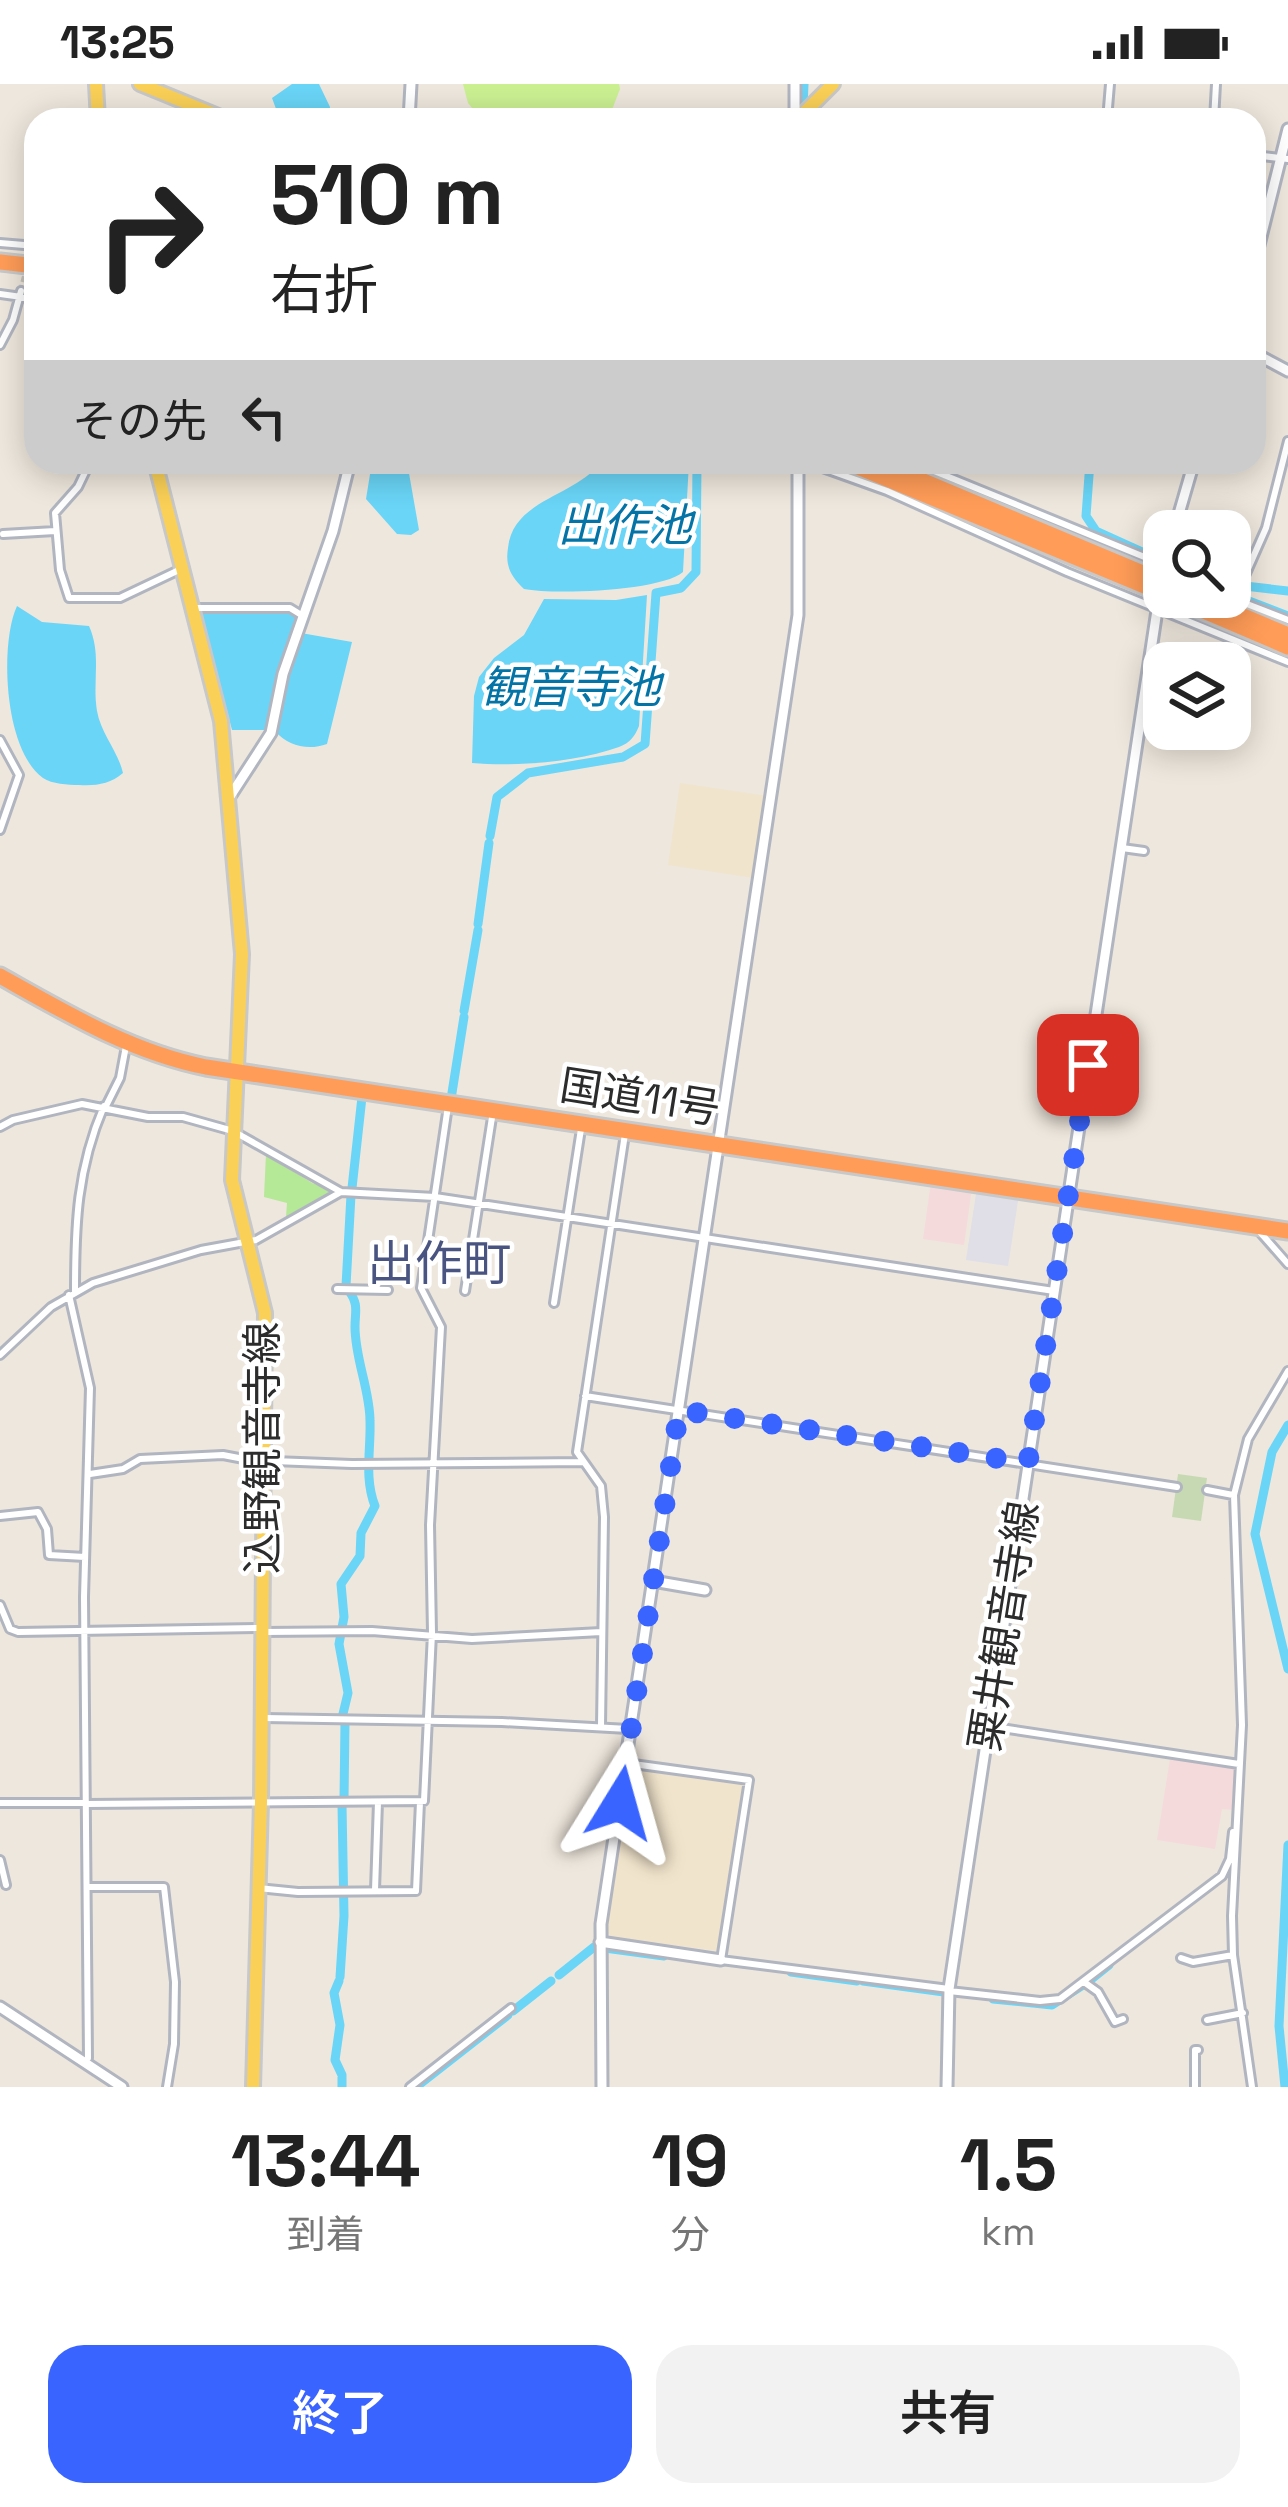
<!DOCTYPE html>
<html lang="ja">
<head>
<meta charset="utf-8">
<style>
	body { margin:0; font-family:"Space Grotesk","Noto Sans JP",sans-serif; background:#f2f2f2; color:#222; height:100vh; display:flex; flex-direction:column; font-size:45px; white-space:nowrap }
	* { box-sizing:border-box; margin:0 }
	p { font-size:39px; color:#767676 }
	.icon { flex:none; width:66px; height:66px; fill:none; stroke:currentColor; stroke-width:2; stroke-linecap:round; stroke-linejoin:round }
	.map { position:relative; height:2003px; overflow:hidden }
	.panel { display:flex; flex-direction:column; background:#fff; flex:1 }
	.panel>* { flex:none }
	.top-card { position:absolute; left:24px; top:24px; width:1242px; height:366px; border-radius:36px; box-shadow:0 6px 30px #0003; background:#fff; color:#222; overflow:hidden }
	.fabs { position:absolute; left:1143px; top:426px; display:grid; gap:24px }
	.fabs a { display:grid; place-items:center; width:108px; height:108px; border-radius:24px; background:#fff; box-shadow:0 6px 30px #0003; font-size:60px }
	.pin { position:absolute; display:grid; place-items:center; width:102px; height:102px; color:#fff; margin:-51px; border-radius:24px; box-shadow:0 6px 18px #0006 }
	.me { position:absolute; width:132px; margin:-66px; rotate:8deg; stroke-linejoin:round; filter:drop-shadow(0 0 9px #0008) }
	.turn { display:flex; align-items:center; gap:42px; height:252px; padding:0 48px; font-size:54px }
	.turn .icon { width:156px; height:156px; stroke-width:2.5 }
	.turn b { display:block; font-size:84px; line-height:102px }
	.then { display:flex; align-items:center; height:114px; padding:0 48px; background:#0003; gap:24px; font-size:45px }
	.eta { display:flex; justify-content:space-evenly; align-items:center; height:204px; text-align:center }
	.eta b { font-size:72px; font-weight:600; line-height:84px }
	.cta { display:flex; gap:24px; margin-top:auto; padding:24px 48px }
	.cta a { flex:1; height:138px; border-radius:36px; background:#3a64ff; color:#fff; font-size:48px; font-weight:600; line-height:138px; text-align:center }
	.cta a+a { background:#f2f2f2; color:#222 }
	.status { display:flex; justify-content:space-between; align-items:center; height:84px; padding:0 60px; background:#fff; direction:ltr }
	.status svg { height:33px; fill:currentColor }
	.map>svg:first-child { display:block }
	.industrial { fill:#e0dee7 }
	.education { fill:#f1e4cc }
	.medical { fill:#f5dadc }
	.green { fill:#b5e897 }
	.cemetery { fill:#c7d9b3 }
	.pitch { fill:#cbf092 }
	.water { fill:#6ad5f7 }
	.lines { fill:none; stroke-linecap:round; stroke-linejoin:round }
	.stream { stroke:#6ad5f7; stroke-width:3 }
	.river { stroke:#6ad5f7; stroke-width:9 }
	.street-tunnel { stroke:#c7c2ba; stroke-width:6; stroke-dasharray:6 3; stroke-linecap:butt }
	.street-casing { stroke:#b1b5c0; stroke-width:12 }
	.secondary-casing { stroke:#b1b5c0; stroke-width:15 }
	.primary-casing { stroke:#c8c8c8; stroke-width:18 }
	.highway-casing { stroke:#c8c8c8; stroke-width:21 }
	.street { stroke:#fff; stroke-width:6 }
	.secondary { stroke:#fff; stroke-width:9 }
	.primary { stroke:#fad057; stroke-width:12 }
	.highway { stroke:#ff9c58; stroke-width:15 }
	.route { stroke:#3a64ff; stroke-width:21; stroke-dasharray:0 37.8 }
	.labels { text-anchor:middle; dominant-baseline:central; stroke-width:9; stroke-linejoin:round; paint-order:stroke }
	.street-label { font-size:42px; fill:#2c2c2c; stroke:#fff }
	.water-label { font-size:45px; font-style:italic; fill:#0474a7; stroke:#fff }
	.quarter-label { font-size:48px; fill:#495480; stroke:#fff }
</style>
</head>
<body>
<div class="status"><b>13:25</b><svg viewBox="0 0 49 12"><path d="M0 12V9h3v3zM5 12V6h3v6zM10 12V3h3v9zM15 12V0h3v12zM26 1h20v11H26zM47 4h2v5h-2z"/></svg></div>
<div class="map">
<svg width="1288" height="2003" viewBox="0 0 1288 2003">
	<rect width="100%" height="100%" fill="#eee7dd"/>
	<path class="industrial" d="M 977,1104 L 1019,1110 L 1008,1182 L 966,1176 Z"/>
	<path class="education" d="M 680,699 L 767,712 L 754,794 L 668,781 Z
		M 628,1680 L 746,1698 L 719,1867 L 612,1853 L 604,1844 Z"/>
	<path class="medical" d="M 931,1098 L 972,1104 L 964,1161 L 923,1155 Z
		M 1170,1675 L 1238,1685 L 1235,1726 L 1222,1725 L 1215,1765 L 1157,1756 Z"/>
	<path class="green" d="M 266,1070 L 312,1099 L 334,1107 L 292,1134 L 286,1133 L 287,1119 L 264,1113 Z"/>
	<path class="cemetery" d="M 1178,1390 L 1207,1394 L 1201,1437 L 1172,1433 Z"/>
	<path class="pitch" d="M 463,0 L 619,0 L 620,5 L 608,36 L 482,36 L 468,19 Z"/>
	<path class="water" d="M 292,0 L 319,0 L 330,23 L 329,31 L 320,36 L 279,33 L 272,14 Z
		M 372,378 L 407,378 L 419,446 L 411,451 L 397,450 L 366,415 Z
		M 601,378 L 689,378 L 683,488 C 661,507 555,511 524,505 C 511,493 505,482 508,464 C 513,415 575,413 601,378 Z
		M 647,511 L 639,642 C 635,652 630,659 619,663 C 577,678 516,683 472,679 L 474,612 L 479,593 L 494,574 L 524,551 L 544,515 L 616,516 Z
		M 17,522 L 42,538 L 89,542 C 102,571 92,597 97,627 C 101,650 118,667 123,689 C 110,700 96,702 79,701 C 68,701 52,700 43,694 C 3,665 0,558 17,522 Z
		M 289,526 L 300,533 L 268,646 L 232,646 L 201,527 Z
		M 301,549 L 352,558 L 327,660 C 308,667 288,662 275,647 L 287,587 Z"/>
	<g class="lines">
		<path class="stream" d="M 1245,502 L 1272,437 L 1288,370"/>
		<path class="river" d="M 803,23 L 804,0
			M 1090,378 L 1086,432 L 1096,447 L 1160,476
			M 1245,502 L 1288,507
			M 1241,514 L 1288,532
			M 490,752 L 497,713 L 528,689 L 623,673 L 645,660 L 656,509 L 681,504 L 696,488 L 697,378
			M 478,840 L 489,759
			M 464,927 L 478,846
			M 451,1015 L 464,933
			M 352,1104 L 362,1013
			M 346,1202 L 351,1111
			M 1288,1341 L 1272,1368 L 1255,1450 L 1288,1585
			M 342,1634 L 348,1609 L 339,1560 L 344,1533 L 341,1500 L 360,1472 L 361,1449 L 375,1422 C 364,1394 371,1366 370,1337 C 370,1306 355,1275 355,1243 C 355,1227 359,1221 349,1207
			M 344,1716 L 345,1638
			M 605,1864 L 664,1872
			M 791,1888 L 857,1897
			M 559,1891 L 594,1863
			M 340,1893 L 344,1832 L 342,1721
			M 339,1897 L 334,1909 L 340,1941 L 335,1976 L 342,1991 L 342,2003
			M 863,1897 L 944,1908
			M 1089,1897 L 1109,1881
			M 993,1915 L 1052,1921 L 1083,1901
			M 513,1927 L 551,1897
			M 416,2003 L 508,1931
			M 1285,2003 L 1279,1942 L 1288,1761"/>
		<path class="street-tunnel" d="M 21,207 L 28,181"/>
		<defs>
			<path id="street" d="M 1107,36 L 1110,0
				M 1214,36 L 1216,0
				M 1254,71 L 1288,75
				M 0,159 L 36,162
				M 0,210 L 36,215
				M 0,261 L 13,236 L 21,207
				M 90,378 L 78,403 L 55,429 L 60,486 L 69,514 L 120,514 L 179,486
				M 806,378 L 887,407 L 1067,488 L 1288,578
				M 912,378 L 1164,481
				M 3,450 L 55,447
				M 1229,513 L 1288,536
				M 1239,518 L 1240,503 L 1266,444 L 1288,357
				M 195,524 L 290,524 L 303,532
				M 0,656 L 19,691 L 0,746
				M 1122,764 L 1144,767
				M 106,1022 L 120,994 L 126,962
				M 0,1043 L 13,1036 L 82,1020 L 148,1033 L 183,1033 L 233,1047 L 341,1108 L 435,1113 L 1054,1207
				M 1259,1147 L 1288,1180
				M 337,1205 L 388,1206
				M 465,1207 L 493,1027
				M 75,1208 C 75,1140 77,1085 104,1022
				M 69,1211 L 90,1304 L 84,1513 L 88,1974
				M 554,1219 L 581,1045
				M 0,1271 L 51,1223 L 93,1199 L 201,1166 L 256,1156 L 341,1108
				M 585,1312 L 1177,1403
				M 90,1390 L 123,1385 L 140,1375 L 223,1371 L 249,1376 L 352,1380 L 583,1378
				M 1207,1406 L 1233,1411
				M 0,1432 L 38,1428 L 47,1445 L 49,1471 L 85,1473
				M 0,1521 L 10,1545 L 18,1548 L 261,1544
				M 264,1548 L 372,1547 L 472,1555 L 601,1548
				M 264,1634 L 502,1638 L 628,1645
				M 601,1642 L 604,1433 L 601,1402 L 577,1368 L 625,1050
				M 988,1642 L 1239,1680
				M 626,1679 L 749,1696 L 721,1876 L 949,1905
				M 0,1719 L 84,1719
				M 87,1720 L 424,1717 L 432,1549 L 430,1441 L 441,1243 L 421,1204 L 448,1022
				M 0,1776 L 6,1801
				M 87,1803 L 164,1803 L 175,1898 L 174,1960 L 167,2003
				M 258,1804 L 298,1808 L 416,1807 L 420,1718
				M 375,1806 L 378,1718
				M 1181,1874 L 1193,1878 L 1233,1871
				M 1084,1898 L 1098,1908 L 1115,1938 L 1123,1935
				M 949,1907 L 1040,1917 L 1060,1915 L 1222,1792 L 1230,1775 L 1233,1748
				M 1207,1936 L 1243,1929
				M 410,2003 L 511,1924
				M 1195,2003 L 1195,1966 L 1198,1966
				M 1252,2003 L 1233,1871 L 1232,1832 L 1242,1641 L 1234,1411 L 1248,1355 L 1288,1287"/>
			<path id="secondary" d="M 795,0 L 795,36
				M 409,36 L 411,0
				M 1254,181 L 1288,45
				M 1254,269 L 1288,287
				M 1174,447 L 1194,378
				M 229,714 L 271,649 L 283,590 L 333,447 L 350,378
				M 653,1497 L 705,1506
				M 600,1858 L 721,1876
				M 0,1923 L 122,2003
				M 602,2003 L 601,1840 L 798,531 L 798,378
				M 947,2003 L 949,1905 L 1159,513"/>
			<path id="primary" d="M 96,0 L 98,36
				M 140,0 L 228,36
				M 797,36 L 833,0
				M 155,378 L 221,637 L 242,870 L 232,1096 L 265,1229 L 261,1718 L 253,2003"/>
			<path id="highway" d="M 0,178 L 36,182
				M 846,378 L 1164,510
				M 878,378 L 1164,498
				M 1171,513 L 1288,563
				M 1198,513 L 1288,551
				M 0,892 C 66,929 131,968 206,983 L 1288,1147"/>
		</defs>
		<use href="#street" class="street-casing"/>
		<use href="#secondary" class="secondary-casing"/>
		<use href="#primary" class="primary-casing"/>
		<use href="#highway" class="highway-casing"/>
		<use href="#street" class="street"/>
		<use href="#secondary" class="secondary"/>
		<use href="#primary" class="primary"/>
		<use href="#highway" class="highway"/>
	</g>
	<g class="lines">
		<path class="route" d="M 620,1719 L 679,1326 L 1028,1379 L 1088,981"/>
	</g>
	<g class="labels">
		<g class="street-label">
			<text transform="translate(640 1013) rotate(9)">国道11号</text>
			<text transform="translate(262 1364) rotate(-90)">込野観音寺線</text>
			<text transform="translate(1004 1542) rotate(-81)">粟井観音寺線</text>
		</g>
		<g class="water-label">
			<text x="625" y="441">出作池</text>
			<text x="571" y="603">観音寺池</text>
		</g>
		<g class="quarter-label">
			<text x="439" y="1179">出作町</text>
		</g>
	</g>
</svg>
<div class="fabs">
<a><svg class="icon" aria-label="search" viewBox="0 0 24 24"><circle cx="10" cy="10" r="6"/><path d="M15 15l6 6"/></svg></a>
<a><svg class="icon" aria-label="layers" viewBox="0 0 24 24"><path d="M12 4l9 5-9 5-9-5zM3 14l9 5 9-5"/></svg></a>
</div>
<div class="pin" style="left:1088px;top:981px;background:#d93025"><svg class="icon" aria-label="arrive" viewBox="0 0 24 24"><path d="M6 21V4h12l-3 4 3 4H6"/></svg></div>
<svg class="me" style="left:620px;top:1719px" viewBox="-20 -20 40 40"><path d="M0-17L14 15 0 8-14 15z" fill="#3a64ff" stroke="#fff" stroke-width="4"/></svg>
<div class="top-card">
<div class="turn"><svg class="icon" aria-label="right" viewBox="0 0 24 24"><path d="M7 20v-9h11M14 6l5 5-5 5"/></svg><div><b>510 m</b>右折</div></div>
<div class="then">その先<svg class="icon" aria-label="left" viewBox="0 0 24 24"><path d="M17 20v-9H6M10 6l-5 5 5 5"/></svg></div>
</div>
</div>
<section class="panel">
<div class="eta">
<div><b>13:44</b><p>到着</p></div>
<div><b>19</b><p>分</p></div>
<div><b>1.5</b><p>km</p></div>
</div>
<div class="cta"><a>終了</a><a>共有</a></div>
</section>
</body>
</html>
